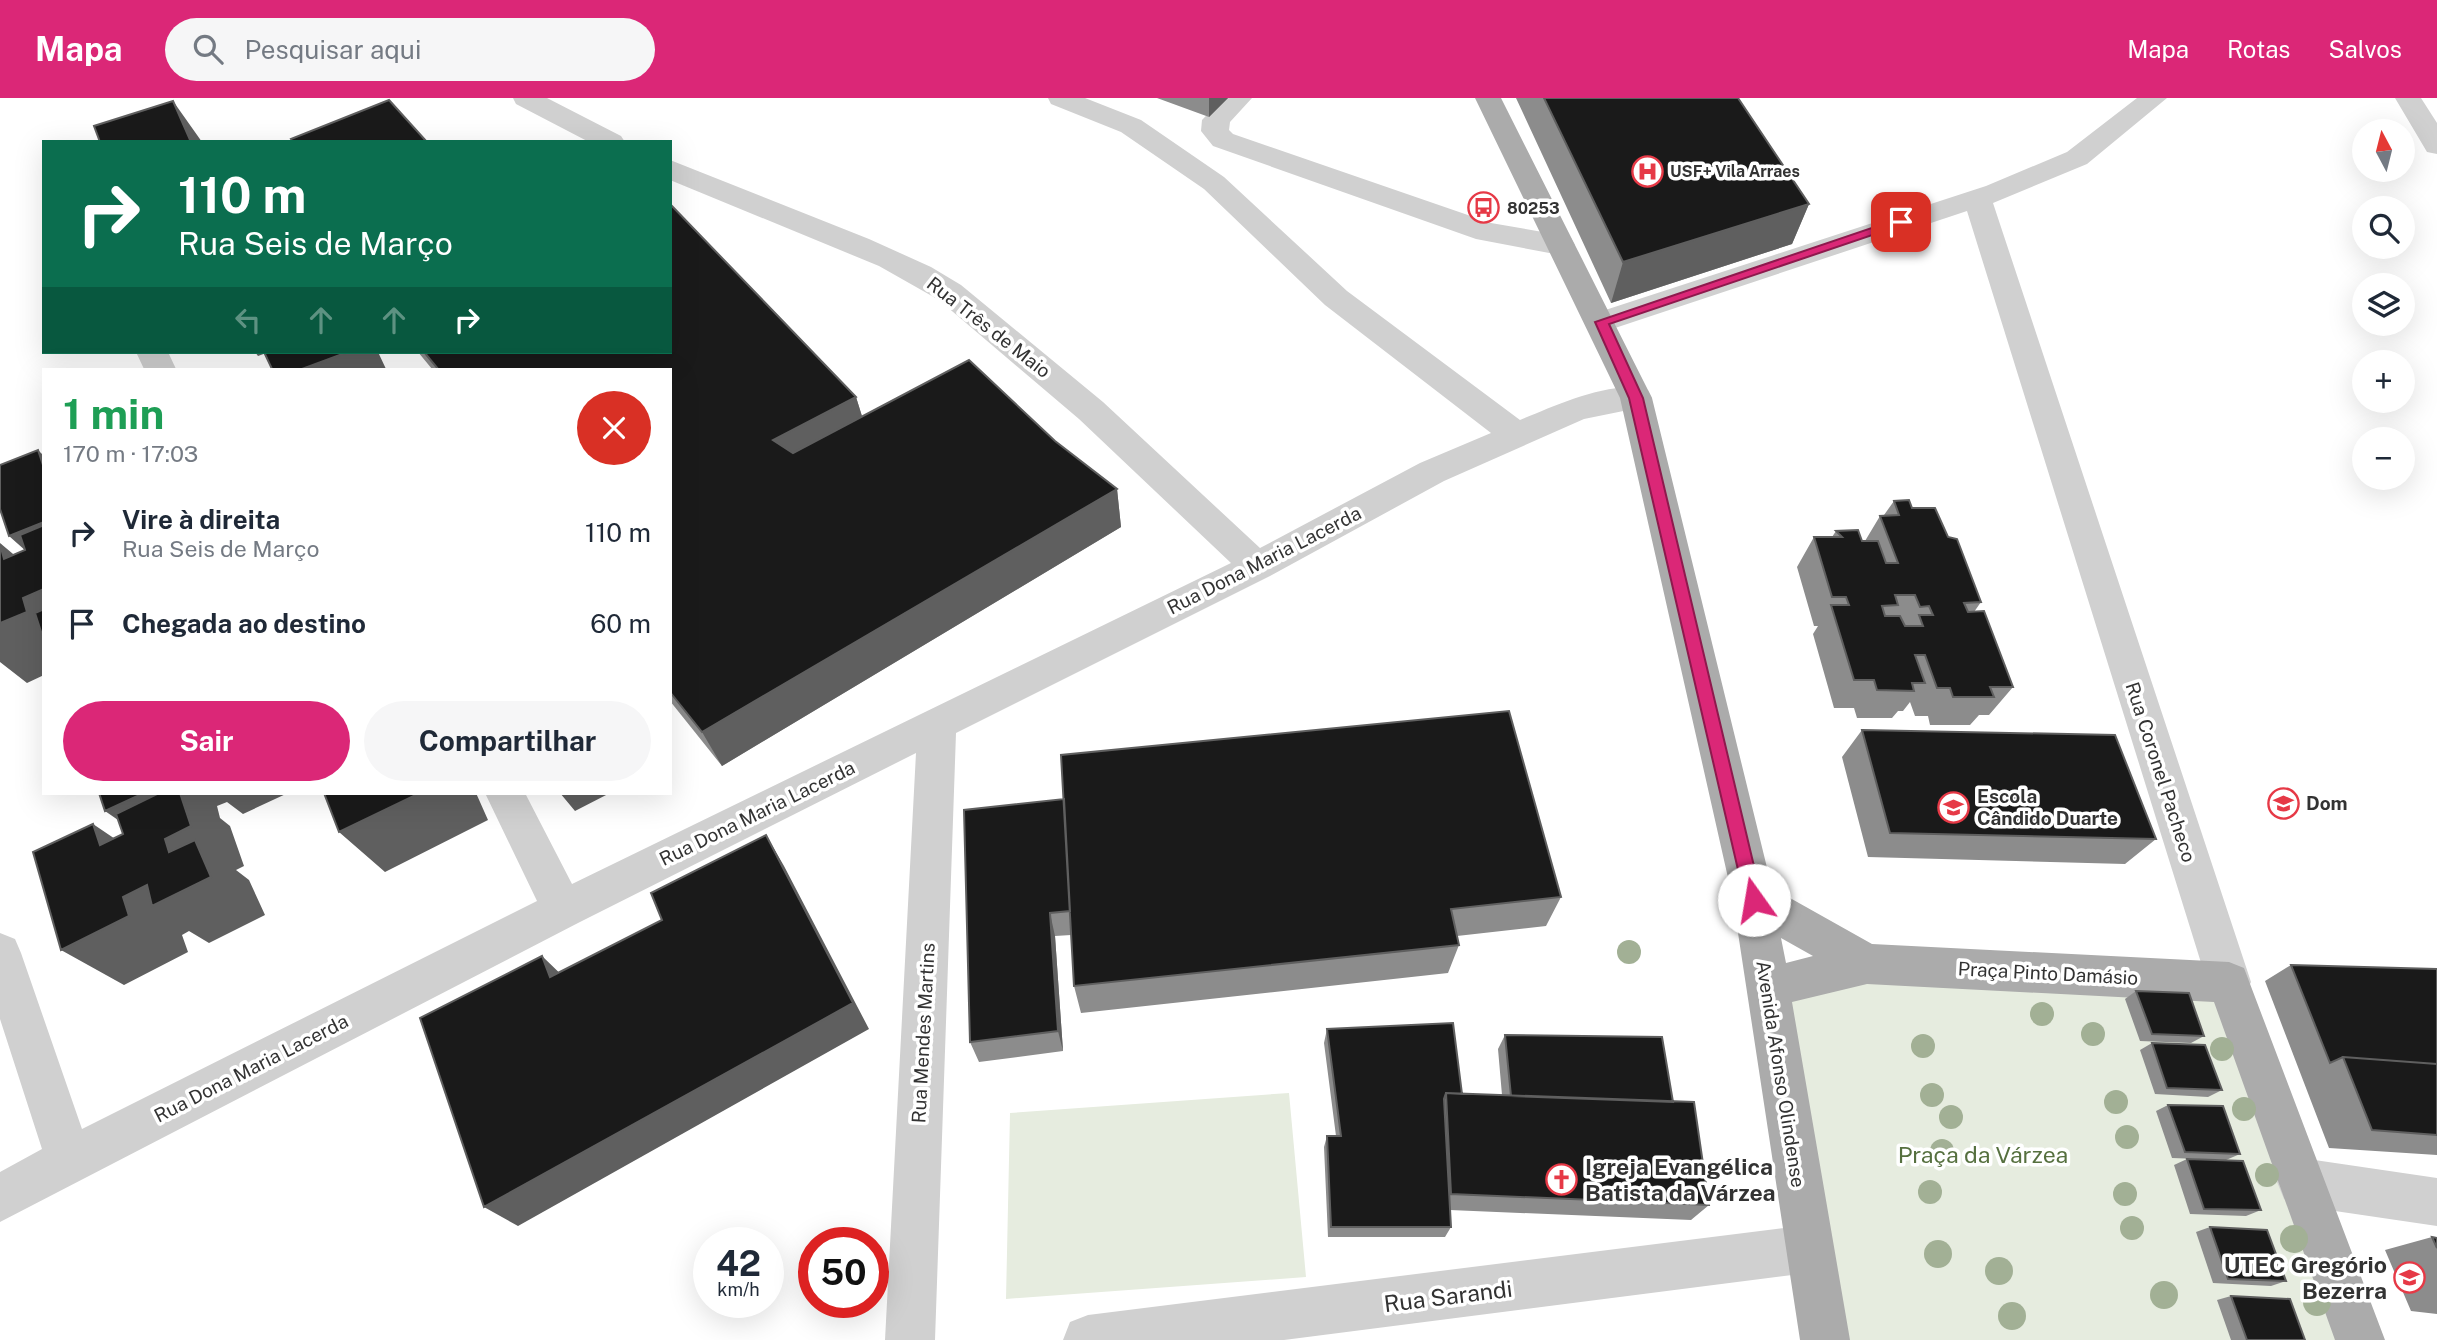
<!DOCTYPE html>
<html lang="pt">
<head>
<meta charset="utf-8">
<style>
	body { margin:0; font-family:"Public Sans",sans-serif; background:#f6f6f7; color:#1f2937; height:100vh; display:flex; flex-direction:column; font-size:26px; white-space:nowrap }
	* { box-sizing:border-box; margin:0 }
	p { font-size:23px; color:#747a83 }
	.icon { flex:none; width:38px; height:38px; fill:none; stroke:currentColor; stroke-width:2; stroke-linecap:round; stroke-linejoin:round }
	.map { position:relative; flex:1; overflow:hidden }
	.drawer { position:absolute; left:42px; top:270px; width:630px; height:427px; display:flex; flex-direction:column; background:#fff; border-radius:0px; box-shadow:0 7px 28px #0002 }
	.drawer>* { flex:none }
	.guide { position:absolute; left:42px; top:42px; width:630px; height:214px; border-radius:0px; box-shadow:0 7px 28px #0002; background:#0b6e4f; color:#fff; overflow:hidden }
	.needle { width:46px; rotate:353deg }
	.controls { position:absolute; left:2352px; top:21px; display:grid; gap:14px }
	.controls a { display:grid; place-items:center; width:63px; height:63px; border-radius:50%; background:#fff; box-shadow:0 7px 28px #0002; font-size:35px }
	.speed { position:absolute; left:693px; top:1129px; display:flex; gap:14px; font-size:35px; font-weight:700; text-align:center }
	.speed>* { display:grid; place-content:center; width:91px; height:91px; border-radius:50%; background:#fff; box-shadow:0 7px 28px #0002; line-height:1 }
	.speed small { font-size:18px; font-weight:400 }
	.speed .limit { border:10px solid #d22; background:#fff; color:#111 }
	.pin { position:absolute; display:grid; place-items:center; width:60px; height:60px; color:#fff; margin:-30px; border-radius:14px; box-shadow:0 4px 10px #0006 }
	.me { position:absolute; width:77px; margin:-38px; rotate:347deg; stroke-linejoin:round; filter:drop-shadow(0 0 5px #0008) }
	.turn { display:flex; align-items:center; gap:24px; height:147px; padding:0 21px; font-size:32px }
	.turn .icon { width:91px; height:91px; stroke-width:2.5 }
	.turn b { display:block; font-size:49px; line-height:60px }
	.lanes { display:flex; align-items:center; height:66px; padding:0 21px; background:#0003; justify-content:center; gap:35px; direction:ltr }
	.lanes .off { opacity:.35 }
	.round { display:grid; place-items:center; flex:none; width:74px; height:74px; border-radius:37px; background:#f6f6f7 }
	.overview { display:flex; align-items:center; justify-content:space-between; height:119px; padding:0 21px }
	h1 { font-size:42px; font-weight:700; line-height:52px; color:#1e9e55 }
	.action { display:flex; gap:14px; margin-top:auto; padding:14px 21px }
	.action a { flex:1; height:80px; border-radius:42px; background:#db2777; color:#fff; font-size:28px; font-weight:700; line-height:80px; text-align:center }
	.action a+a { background:#f6f6f7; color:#1f2937 }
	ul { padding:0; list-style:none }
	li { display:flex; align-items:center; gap:21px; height:91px; padding:0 21px }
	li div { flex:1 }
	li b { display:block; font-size:26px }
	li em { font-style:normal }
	header { display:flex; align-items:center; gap:42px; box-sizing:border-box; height:98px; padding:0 35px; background:#db2777; color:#fff }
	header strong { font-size:33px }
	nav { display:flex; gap:38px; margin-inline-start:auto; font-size:24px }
	.search { width:490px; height:63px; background:#f6f6f7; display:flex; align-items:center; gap:18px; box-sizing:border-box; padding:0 24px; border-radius:38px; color:#747a83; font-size:26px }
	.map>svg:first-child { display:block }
	.green { fill:#e6ecdf }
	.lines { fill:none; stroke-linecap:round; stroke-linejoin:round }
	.minor { fill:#d0d0d0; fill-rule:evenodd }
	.major { fill:#ababab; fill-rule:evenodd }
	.tree { fill:#a2b095 }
	.wall { fill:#8c8c8c }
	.shaded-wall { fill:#5f5f5f }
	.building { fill:#1a1a1a; stroke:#5f5f5f; stroke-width:2; fill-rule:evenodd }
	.route { fill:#db2777; stroke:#8e194d; stroke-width:2 }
	.labels { text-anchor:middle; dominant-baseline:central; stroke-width:7; stroke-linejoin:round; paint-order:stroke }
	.far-poi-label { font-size:16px; font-weight:bold; fill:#333; stroke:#fff; text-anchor:start }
	.street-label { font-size:19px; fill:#333; stroke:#fff }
	.poi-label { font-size:19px; font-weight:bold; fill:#333; stroke:#fff; text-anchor:start }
	.near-park-label { font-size:23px; fill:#56703f; stroke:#fff }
	.near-poi-label { font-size:23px; font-weight:bold; fill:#333; stroke:#fff; text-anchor:start }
	.near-street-label { font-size:23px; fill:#333; stroke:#fff }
</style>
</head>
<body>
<header>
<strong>Mapa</strong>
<div class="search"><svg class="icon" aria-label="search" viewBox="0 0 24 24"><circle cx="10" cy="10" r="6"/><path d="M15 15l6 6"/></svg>Pesquisar aqui</div>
<nav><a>Mapa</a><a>Rotas</a><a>Salvos</a></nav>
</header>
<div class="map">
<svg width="2437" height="1242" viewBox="0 0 2437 1242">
	<rect width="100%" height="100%" fill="#fff"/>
	<path class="green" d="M 1867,866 L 2229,884 L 2361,1242 L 1825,1242 L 1769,889 Z
		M 1289,995 L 1306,1179 L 1006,1201 L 1010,1015 Z"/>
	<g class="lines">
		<path class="minor" d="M 513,0 L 547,0 L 621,38 L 625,44 L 589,44 L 516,6 Z
			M 1048,0 L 1085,0 L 1141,22 L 1224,79 L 1347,193 L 1520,322 C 1554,308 1611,281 1648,292 L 1652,300 L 1648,308 L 1584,321 L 1444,383 L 1270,478 L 956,635 L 935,1242 L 885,1242 L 916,655 L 578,825 L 0,1124 L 0,1074 L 42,1051 L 0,921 L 0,835 L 15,841 L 21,855 L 82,1031 L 537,803 L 485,695 L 525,695 L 572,786 L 1231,465 L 1079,321 L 939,202 L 879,168 L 670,82 L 670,62 L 869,141 L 931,169 L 961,187 L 1103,304 L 1260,450 L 1420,365 L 1491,335 L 1325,207 L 1204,91 L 1121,34 L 1051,6 Z
			M 1223,0 L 1252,0 L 1230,24 L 1229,32 L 1233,36 L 1491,125 L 1560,137 L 1571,140 L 1575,147 L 1571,154 L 1560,157 L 1476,141 L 1213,48 L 1201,33 L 1202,22 Z
			M 2137,0 L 2167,0 L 2087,66 L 1993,105 L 2251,884 L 2244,898 L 2229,904 L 2214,898 L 2207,884 L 1967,113 L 1612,231 L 1601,235 L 1590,231 L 1585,224 L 1590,217 L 1986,88 L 2067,54 Z
			M 2395,0 L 2421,0 L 2437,25 L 2437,56 L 2427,54 Z
			M 136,254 L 168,254 L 176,271 L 144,271 Z
			M 2301,1060 L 2437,1080 L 2437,1128 L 2301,1108 L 2284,1101 L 2277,1084 L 2284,1067 Z
			M 1808,1127 L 1825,1134 L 1832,1151 L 1825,1168 L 1808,1175 L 1284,1242 L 1063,1242 L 1070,1224 L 1088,1217 Z"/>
		<path class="major" d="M 1475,0 L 1501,0 L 1652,300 L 1772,790 L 1872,846 L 2229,864 L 2244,870 L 2385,1242 L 2335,1242 L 2214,904 L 1867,886 L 1792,904 L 1850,1242 L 1800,1242 L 1733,802 L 1620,300 ZM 1781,840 L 1813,858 L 1786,865 Z"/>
	</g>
	<g class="tree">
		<circle cx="1629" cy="854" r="12"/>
		<circle cx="2042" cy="916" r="12"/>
		<circle cx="2093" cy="936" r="12"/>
		<circle cx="1923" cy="948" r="12"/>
		<circle cx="2222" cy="951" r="12"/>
		<circle cx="1932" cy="997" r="12"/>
		<circle cx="2116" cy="1004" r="12"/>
		<circle cx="2244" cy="1011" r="12"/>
		<circle cx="1951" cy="1019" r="12"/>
		<circle cx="2127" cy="1039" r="12"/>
		<circle cx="1942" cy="1053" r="12"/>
		<circle cx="2267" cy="1077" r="12"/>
		<circle cx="1930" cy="1094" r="12"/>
		<circle cx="2125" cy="1096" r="12"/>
		<circle cx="2132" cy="1130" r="12"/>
		<circle cx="2294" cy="1141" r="14"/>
		<circle cx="1938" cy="1156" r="14"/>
		<circle cx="1999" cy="1173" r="14"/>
		<circle cx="2164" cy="1197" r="14"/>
		<circle cx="2317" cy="1204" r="14"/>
		<circle cx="2012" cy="1218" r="14"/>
	</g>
	<path class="wall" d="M 1157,0 L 1228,0 L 1209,19 Z
		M 1516,0 L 1738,0 L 1809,106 L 1792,146 L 1611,205 Z
		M 418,254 L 670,254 L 856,299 L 862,318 L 1055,343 L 1117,391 L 1121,429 L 722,668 L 670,603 L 670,271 L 432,271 Z
		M 1894,403 L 1912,410 L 1948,439 L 1981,504 L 1974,514 L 2013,589 L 1989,617 L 1979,617 L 1970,627 L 1930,627 L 1928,618 L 1915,618 L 1910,604 L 1903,613 L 1898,613 L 1892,620 L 1857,620 L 1854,610 L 1834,610 L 1813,536 L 1818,528 L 1814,528 L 1797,469 L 1814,439 L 1832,439 L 1836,433 L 1865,443 L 1880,418 L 1884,417 Z
		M 1862,632 L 2156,741 L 2125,766 L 1868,759 L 1842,659 Z
		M 964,712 L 1561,799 L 1546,828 L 1457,838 L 1459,847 L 1448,875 L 1081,915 L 1074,888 L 1071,837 L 1055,838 L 1063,953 L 979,964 L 970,944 Z
		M 2291,867 L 2437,871 L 2437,1057 L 2329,1050 L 2265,883 Z
		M 2136,893 L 2204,938 L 2191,945 L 2140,943 L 2125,901 Z
		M 1327,931 L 1462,996 L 1502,997 L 1498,951 L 1505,937 L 1673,1004 L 1709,1107 L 1691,1122 L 1450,1112 L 1451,1129 L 1445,1139 L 1328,1139 L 1324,1049 L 1327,1038 L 1336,1038 L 1324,945 Z
		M 2152,945 L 2222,992 L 2208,999 L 2155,996 L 2140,952 Z
		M 2168,1007 L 2240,1056 L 2226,1062 L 2172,1060 L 2156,1013 Z
		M 2187,1061 L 2261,1112 L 2246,1118 L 2190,1116 L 2174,1067 Z
		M 2210,1129 L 2286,1183 L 2271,1188 L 2213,1185 L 2196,1134 Z
		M 2432,1139 L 2437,1140 L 2437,1216 L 2411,1213 L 2385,1152 Z
		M 2231,1198 L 2305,1242 L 2231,1242 L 2217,1202 Z"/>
	<path class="shaded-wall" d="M 1209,0 L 1228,0 L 1209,19 Z
		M 173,3 L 202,44 L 191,44 Z
		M 1809,106 L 1792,146 L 1611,205 L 1623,164 Z
		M 255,254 L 269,254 L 258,258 Z
		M 348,254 L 378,254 L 386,271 L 302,271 Z
		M 856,299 L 868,338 L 788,380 L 773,342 Z
		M 38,352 L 44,358 L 44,368 L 43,367 Z
		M 1117,391 L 1121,429 L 722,668 L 702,634 Z
		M 44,424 L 44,469 L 9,438 Z
		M 0,445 L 44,482 L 44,577 L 27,585 L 0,564 L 0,525 L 4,461 Z
		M 144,695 L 288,695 L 243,716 L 227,704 L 217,708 L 220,720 L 230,728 L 244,768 L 236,772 L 249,782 L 265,817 L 209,845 L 189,833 L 182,837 L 188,854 L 124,887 L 61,852 L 123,799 L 163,753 L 105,713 Z
		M 420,695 L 476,695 L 488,722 L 385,774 L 339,734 Z
		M 560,695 L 610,695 L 575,713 Z
		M 93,726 L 152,766 L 100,747 Z
		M 766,737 L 784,768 L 869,931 L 518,1128 L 484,1109 Z
		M 1050,815 L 1055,838 L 1063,953 L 1058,933 Z
		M 542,858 L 571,886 L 550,879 Z"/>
	<path class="building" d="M 1544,0 L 1738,0 L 1809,106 L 1623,164 Z
		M 389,2 L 427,44 L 293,44 L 291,41 Z
		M 173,3 L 191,44 L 100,44 L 94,28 Z
		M 670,106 L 856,299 L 773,342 L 793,355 L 969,262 L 1055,343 L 1117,391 L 702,634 L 670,594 L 670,271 L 438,271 L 424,254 L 670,254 Z
		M 264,254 L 348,254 L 302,271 L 272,271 Z
		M 38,352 L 43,367 L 44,367 L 44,424 L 9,438 L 0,411 L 0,367 Z
		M 1909,402 L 1912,410 L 1935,410 L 1948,439 L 1957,441 L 1981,504 L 1964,505 L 1968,514 L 1984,513 L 2013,589 L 1990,589 L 1994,599 L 1953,599 L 1950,590 L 1937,590 L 1925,557 L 1915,557 L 1925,585 L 1912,585 L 1914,593 L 1877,592 L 1874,582 L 1854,582 L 1831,507 L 1849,507 L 1846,499 L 1832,499 L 1814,439 L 1842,439 L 1836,433 L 1858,432 L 1862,443 L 1878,443 L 1886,465 L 1898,465 L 1880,418 L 1899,417 L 1894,403 ZM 1895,497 L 1915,497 L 1920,509 L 1929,508 L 1933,517 L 1919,517 L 1923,528 L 1905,528 L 1900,518 L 1885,518 L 1882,508 L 1898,507 Z
		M 44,427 L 44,491 L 23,500 L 27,514 L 0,525 L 0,446 L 4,461 L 25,452 L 20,437 Z
		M 44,511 L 44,543 L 35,515 Z
		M 1509,613 L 1561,799 L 1451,811 L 1459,847 L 1074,888 L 1061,657 Z
		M 1862,632 L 2115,637 L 2156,741 L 1890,735 Z
		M 99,695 L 144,695 L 105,713 Z
		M 159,695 L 180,695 L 191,728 L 165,741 L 169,754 L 195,742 L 211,779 L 152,808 L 147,787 L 123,799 L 129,818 L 61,852 L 33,754 L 93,726 L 100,747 L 123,736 L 116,716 Z
		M 324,695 L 420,695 L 339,734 Z
		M 1064,701 L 1070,813 L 1050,815 L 1058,933 L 970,944 L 964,712 Z
		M 766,737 L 853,905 L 484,1109 L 420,920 L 542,858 L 550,879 L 662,822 L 651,795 Z
		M 2291,867 L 2437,871 L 2437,966 L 2343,959 L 2330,965 Z
		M 2136,893 L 2189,895 L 2204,938 L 2152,936 Z
		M 1453,925 L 1462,996 L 1446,995 L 1444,1001 L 1451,1129 L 1331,1129 L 1327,1038 L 1341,1038 L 1327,931 Z
		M 1505,937 L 1662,939 L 1673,1004 L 1511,998 Z
		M 2152,945 L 2205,947 L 2222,992 L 2167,990 Z
		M 2343,959 L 2437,966 L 2437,1037 L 2372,1032 Z
		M 1446,995 L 1694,1004 L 1709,1107 L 1451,1096 Z
		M 2168,1007 L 2223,1008 L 2240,1056 L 2185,1054 Z
		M 2187,1061 L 2243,1063 L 2261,1112 L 2204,1111 Z
		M 2210,1129 L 2267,1132 L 2286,1183 L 2228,1181 Z
		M 2432,1139 L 2437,1140 L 2437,1150 Z
		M 2231,1198 L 2290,1201 L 2305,1242 L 2247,1242 Z"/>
	<path class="route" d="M 1901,120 L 1907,124 L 1905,126 L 1609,226 L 1643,300 L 1762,802 L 1754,810 L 1745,802 L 1629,300 L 1595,224 Z"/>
	<defs>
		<symbol id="hospital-ring" viewBox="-11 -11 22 22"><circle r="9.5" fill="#fff" stroke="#e63946" stroke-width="1.5"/><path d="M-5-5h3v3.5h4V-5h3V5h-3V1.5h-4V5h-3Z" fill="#e63946"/></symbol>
		<symbol id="bus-ring" viewBox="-11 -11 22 22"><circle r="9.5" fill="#fff" stroke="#e63946" stroke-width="1.5"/><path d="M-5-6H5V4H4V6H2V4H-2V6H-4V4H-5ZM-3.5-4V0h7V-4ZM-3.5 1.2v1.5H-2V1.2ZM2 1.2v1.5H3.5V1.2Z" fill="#e63946"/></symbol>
		<symbol id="school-ring" viewBox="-11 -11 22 22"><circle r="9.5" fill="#fff" stroke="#e63946" stroke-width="1.5"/><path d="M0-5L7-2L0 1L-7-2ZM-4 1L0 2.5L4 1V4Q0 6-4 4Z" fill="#e63946"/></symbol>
		<symbol id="church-ring" viewBox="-11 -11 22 22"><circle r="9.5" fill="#fff" stroke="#e63946" stroke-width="1.5"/><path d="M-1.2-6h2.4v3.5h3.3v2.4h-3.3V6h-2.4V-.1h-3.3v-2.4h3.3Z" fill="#e63946"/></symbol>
	</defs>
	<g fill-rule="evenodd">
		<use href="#hospital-ring" x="1630" y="56" width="35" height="35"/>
		<use href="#bus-ring" x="1466" y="92" width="35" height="35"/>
		<use href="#school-ring" x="2266" y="688" width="35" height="35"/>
		<use href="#school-ring" x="1936" y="692" width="35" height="35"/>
		<use href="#church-ring" x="1544" y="1064" width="35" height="35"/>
		<use href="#school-ring" x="2392" y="1162" width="35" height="35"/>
	</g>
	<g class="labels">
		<g class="far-poi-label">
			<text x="1670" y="73">USF+ Vila Arraes</text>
			<text x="1507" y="110">80253</text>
		</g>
		<g class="street-label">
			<text transform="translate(989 229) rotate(38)">Rua Três de Maio</text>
			<text transform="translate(1264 462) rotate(-27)">Rua Dona Maria Lacerda</text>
			<text transform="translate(2161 674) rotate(72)">Rua Coronel Pacheco</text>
			<text transform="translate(757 715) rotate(-26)">Rua Dona Maria Lacerda</text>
			<text transform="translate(2048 875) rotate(3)">Praça Pinto Damásio</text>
			<text transform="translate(923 935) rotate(-87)">Rua Mendes Martins</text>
			<text transform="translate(251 970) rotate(-27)">Rua Dona Maria Lacerda</text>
			<text transform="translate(1781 976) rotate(81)">Avenida Afonso Olindense</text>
		</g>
		<g class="poi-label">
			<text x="1977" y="698">Escola<tspan x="1977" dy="22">Cândido Duarte</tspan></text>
			<text x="2306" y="705">Dom</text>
		</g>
		<g class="near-park-label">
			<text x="1983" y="1056">Praça da Várzea</text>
		</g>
		<g class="near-poi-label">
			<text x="1585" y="1068">Igreja Evangélica<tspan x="1585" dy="26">Batista da Várzea</tspan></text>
			<text x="2387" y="1166" text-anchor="end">UTEC Gregório<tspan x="2387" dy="26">Bezerra</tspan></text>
		</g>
		<g class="near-street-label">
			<text transform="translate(1448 1198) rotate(-7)">Rua Sarandi</text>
		</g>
	</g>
</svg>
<div class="controls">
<a><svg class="needle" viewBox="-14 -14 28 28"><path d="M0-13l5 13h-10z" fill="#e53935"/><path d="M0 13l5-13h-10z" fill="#747a83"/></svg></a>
<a><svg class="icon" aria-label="search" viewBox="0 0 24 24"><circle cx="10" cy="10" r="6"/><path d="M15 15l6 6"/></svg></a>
<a><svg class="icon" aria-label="layers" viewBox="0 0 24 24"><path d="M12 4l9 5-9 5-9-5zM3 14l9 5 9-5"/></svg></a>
<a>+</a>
<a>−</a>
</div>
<div class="speed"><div>42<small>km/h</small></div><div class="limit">50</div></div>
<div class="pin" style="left:1901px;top:124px;background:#d93025"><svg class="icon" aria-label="arrive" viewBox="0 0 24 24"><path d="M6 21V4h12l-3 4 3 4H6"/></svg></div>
<svg class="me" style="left:1754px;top:802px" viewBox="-20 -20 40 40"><circle r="19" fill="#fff"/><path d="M0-13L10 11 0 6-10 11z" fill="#db2777"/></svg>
<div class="guide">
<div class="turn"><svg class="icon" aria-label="right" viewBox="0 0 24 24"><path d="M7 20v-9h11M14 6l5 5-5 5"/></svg><div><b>110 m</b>Rua Seis de Março</div></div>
<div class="lanes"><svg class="icon off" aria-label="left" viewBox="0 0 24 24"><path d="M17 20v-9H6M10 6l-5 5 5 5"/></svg><svg class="icon off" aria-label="ahead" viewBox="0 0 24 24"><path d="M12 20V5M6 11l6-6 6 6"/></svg><svg class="icon off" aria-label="ahead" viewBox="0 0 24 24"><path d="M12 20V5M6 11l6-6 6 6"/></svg><svg class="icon" aria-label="right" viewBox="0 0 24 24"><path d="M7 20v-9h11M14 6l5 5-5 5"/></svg></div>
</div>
<section class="drawer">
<div class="overview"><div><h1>1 min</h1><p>170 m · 17:03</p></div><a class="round" style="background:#d93025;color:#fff"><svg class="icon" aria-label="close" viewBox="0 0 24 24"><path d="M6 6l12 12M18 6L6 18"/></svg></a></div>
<ul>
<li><svg class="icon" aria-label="right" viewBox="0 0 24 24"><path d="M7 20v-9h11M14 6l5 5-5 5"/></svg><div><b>Vire à direita</b><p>Rua Seis de Março</p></div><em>110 m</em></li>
<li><svg class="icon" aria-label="arrive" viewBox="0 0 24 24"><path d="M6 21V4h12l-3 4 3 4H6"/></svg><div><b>Chegada ao destino</b></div><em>60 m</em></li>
</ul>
<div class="action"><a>Sair</a><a>Compartilhar</a></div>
</section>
</div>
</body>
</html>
